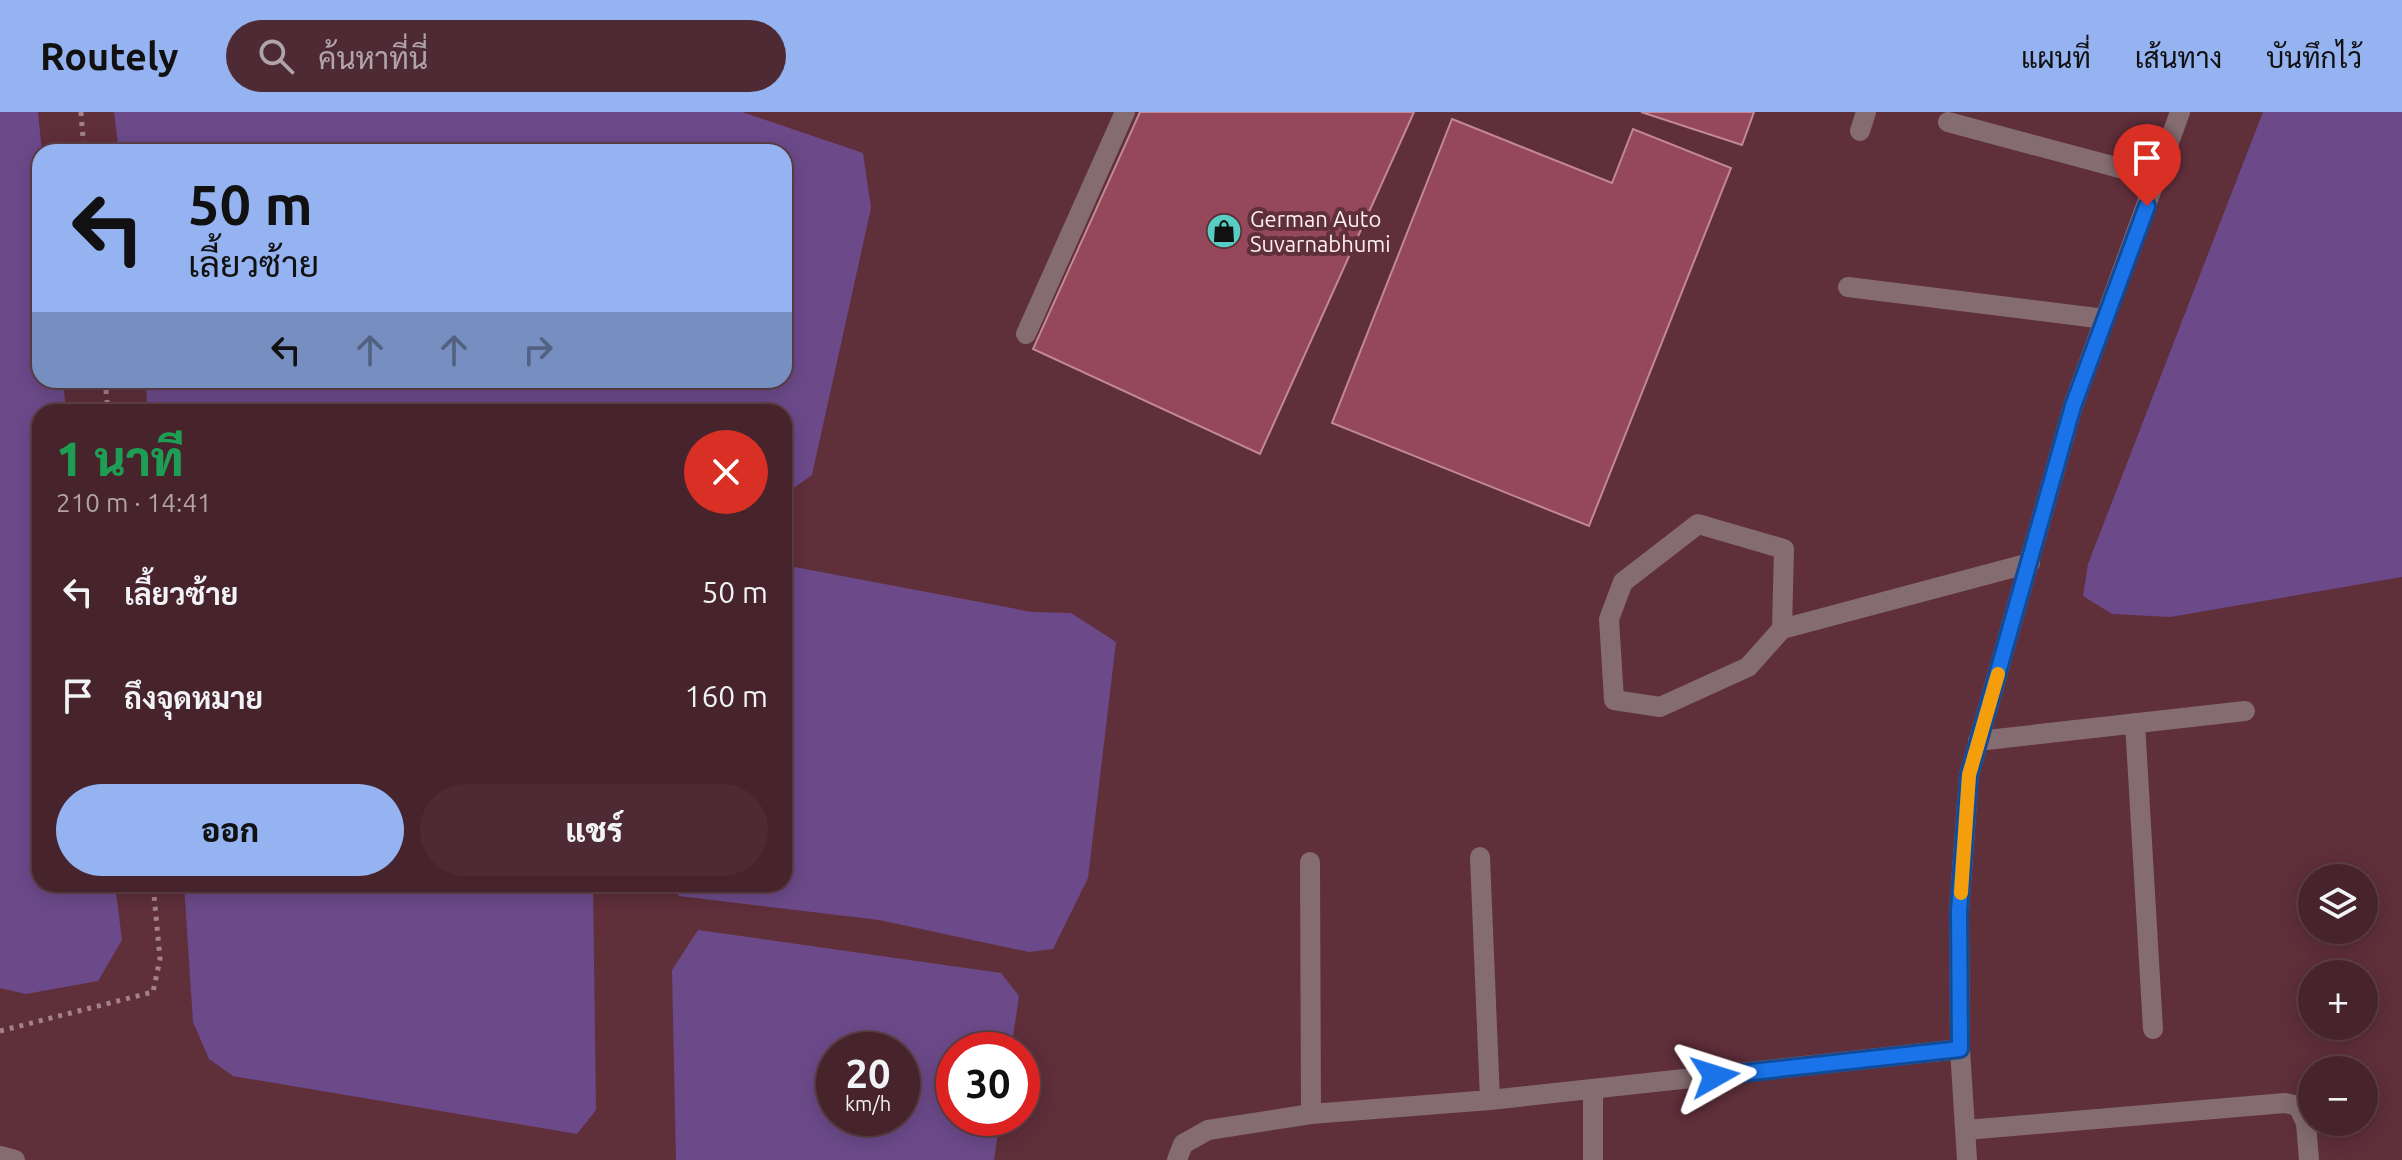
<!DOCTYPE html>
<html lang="th">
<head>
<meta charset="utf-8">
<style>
	body { margin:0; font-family:Ubuntu,Sarabun,sans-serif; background:#4e2b34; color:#f1f3f6; height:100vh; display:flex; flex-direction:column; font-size:30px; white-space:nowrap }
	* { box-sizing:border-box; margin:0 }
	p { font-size:26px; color:#b0a4a9 }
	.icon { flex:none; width:44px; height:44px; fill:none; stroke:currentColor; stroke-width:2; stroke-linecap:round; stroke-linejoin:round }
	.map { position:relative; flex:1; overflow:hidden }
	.panel { position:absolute; left:32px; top:292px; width:760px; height:488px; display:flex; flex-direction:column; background:#47232c; border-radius:24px; box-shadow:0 4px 20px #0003,0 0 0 2px #5f4048 }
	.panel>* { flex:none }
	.banner { position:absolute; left:32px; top:32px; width:760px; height:244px; border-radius:24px; box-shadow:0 4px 20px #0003,0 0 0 2px #5f4048; background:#95b2f1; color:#111; overflow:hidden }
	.buttons { position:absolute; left:2298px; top:752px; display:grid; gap:16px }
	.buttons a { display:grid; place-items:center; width:80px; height:80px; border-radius:50%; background:#47232c; box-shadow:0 4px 20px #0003,0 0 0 2px #5f4048; font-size:40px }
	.speed { position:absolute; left:816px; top:920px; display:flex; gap:16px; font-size:40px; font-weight:700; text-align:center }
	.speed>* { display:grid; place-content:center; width:104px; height:104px; border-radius:50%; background:#47232c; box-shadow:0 4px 20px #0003,0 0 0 2px #5f4048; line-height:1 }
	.speed small { font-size:20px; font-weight:400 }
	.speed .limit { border:12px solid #d22; background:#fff; color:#111 }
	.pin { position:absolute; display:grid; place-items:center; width:68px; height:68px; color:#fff; margin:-82px -34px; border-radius:50% 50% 50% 0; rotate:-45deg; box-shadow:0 0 8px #0007 }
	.pin .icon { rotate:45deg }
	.me { position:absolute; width:88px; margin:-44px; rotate:84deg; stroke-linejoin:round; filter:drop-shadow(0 0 6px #0008) }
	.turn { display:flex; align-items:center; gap:28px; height:168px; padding:0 24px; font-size:36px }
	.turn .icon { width:104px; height:104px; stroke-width:2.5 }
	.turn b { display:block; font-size:56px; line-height:68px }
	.lanes { display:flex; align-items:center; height:76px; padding:0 24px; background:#0003; justify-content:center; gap:40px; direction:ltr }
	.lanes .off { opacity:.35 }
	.round { display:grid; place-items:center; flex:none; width:84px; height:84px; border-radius:42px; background:#4e2b34 }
	.overview { display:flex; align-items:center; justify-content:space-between; height:136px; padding:0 24px }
	h1 { font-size:48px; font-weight:800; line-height:60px; color:#1e9e55 }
	.action { display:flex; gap:16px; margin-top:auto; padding:16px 24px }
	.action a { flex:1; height:92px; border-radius:48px; background:#95b2f1; color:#111; font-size:32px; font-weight:800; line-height:92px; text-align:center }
	.action a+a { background:#4e2b34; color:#f1f3f6 }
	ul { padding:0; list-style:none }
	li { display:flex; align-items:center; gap:24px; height:104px; padding:0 24px }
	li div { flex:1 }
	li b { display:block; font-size:30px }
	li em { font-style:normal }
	header { display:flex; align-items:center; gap:48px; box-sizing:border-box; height:112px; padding:0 40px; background:#95b2f1; color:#111 }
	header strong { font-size:38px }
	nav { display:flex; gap:44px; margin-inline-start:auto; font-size:28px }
	.search { width:560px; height:72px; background:#4e2b34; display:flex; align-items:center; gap:20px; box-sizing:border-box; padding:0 28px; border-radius:44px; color:#b0a4a9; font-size:30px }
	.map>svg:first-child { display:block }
	.water { fill:#6c4a8a; fill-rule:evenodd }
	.building { fill:#954859; stroke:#c28993; stroke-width:2 }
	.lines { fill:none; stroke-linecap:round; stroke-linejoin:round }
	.path { stroke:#a3828a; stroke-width:5; stroke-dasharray:4 6; stroke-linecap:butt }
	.lane { stroke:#846c70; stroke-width:20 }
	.street { stroke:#846c70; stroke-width:20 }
	.route-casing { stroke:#114b97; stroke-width:20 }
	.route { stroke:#1a73e8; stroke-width:14 }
	.slow { stroke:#f59e0b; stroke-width:14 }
	.labels { text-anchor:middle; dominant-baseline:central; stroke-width:8; stroke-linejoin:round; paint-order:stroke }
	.poi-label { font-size:22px; fill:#fdf0f2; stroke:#5f2f3a; text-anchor:start }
</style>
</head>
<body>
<header>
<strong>Routely</strong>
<div class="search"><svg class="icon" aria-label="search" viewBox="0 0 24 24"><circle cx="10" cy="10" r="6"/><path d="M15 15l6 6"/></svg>ค้นหาที่นี่</div>
<nav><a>แผนที่</a><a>เส้นทาง</a><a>บันทึกไว้</a></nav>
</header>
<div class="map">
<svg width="2402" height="1048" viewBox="0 0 2402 1048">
	<rect width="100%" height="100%" fill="#5f2f3a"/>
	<path class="water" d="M 0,0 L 38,0 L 42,40 L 40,268 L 63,268 L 66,300 L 40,300 L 40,772 L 115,772 L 122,828 L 98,869 L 26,882 L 0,876 Z
		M 114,0 L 742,0 L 863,41 L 871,96 L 812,363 L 784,383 L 784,300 L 148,300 L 145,268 L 784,268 L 784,40 L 119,40 Z
		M 2263,0 L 2402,0 L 2402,465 L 2170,505 L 2112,502 L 2083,484 L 2088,452 Z
		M 784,453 L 1032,500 L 1071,501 L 1116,530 L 1088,766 L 1053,837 L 1029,840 L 879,808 L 679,784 L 671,772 L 784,772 Z
		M 184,772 L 593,772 L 596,998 L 577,1022 L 233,964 L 209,947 L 193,910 Z
		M 698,818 L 1001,861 L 1019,884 L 1011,938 L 954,938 L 954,1006 L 1000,1006 L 994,1048 L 676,1048 L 672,858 ZM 902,938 L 902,1006 L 834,1006 L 834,938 Z"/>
	<path class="building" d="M 1140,0 L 1414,0 L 1260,342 L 1033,237 Z
		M 1641,0 L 1754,0 L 1742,33 Z
		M 1452,7 L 1612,71 L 1633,17 L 1731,56 L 1589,414 L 1332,311 Z"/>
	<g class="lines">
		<path class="path" d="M 81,0 L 84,40
			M 105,268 L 108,300
			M 0,919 L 153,880 L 160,847 L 153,772"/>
		<path class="lane" d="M 1948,10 L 2157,66
			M 1860,19 L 1866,0
			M 1848,175 L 2105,207
			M 1026,222 L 1125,0
			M 1782,517 L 1784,437 L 1698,412 L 1623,470 L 1609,507 L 1614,588 L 1660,595 L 1748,555 L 1782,517 L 2030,451
			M 1960,937 L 1959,799 L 1969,663 L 2073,294 L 2180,0
			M 1966,1018 L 2285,991 L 2298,994 L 2306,1011 L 2309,1048"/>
		<path class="street" d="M 2135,611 L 2153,917
			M 1978,629 L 2245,599
			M 1480,745 L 1490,988
			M 1310,750 L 1311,1002
			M 1593,977 L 1593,1048
			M 0,1044 L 15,1048
			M 1177,1048 L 1183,1032 L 1208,1018 L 1311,1002 L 1490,988 L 1960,937 L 1967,1048"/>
	</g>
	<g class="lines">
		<defs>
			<path id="route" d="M 1715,964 L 1960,937 L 1959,799 L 1969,663 L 2073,294 L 2147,94"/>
		</defs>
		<use href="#route" class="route-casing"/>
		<use href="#route" class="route"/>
		<path class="slow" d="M 1961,781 L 1969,663 L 1998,562"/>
	</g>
	<defs>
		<symbol id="shop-disc" viewBox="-11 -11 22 22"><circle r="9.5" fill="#56cec3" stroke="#5f2f3a"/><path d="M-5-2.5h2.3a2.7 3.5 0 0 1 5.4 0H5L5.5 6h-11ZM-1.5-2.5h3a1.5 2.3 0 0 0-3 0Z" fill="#111"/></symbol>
	</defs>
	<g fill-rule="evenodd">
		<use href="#shop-disc" x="1204" y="99" width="40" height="40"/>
	</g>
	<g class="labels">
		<g class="poi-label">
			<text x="1250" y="106">German Auto<tspan x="1250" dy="25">Suvarnabhumi</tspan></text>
		</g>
	</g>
</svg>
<div class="buttons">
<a><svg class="icon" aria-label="layers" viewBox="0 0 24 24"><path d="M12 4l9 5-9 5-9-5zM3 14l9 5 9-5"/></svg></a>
<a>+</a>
<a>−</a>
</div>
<div class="speed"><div>20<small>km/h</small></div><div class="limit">30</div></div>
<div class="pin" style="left:2147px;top:94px;background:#d93025"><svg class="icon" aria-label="arrive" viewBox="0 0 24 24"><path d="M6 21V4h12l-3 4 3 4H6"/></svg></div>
<svg class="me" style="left:1715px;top:964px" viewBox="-20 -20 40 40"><path d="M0-17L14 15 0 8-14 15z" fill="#1a73e8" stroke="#fff" stroke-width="4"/></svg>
<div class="banner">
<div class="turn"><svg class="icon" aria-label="left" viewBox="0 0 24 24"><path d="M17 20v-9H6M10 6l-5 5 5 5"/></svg><div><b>50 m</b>เลี้ยวซ้าย</div></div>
<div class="lanes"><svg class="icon" aria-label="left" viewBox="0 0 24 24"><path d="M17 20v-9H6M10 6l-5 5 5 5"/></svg><svg class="icon off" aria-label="ahead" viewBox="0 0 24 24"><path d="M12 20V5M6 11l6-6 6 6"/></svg><svg class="icon off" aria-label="ahead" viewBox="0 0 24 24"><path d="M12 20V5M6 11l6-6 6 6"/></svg><svg class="icon off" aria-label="right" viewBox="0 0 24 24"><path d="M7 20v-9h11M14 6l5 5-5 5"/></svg></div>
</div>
<section class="panel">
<div class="overview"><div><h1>1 นาที</h1><p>210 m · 14:41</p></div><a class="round" style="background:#d93025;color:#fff"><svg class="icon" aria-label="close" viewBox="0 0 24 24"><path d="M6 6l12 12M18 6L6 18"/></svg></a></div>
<ul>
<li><svg class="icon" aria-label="left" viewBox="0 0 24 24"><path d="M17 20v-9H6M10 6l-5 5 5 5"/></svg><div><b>เลี้ยวซ้าย</b></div><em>50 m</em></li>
<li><svg class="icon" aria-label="arrive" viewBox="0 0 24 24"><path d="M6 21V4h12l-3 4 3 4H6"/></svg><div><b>ถึงจุดหมาย</b></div><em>160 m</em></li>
</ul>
<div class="action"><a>ออก</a><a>แชร์</a></div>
</section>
</div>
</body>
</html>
